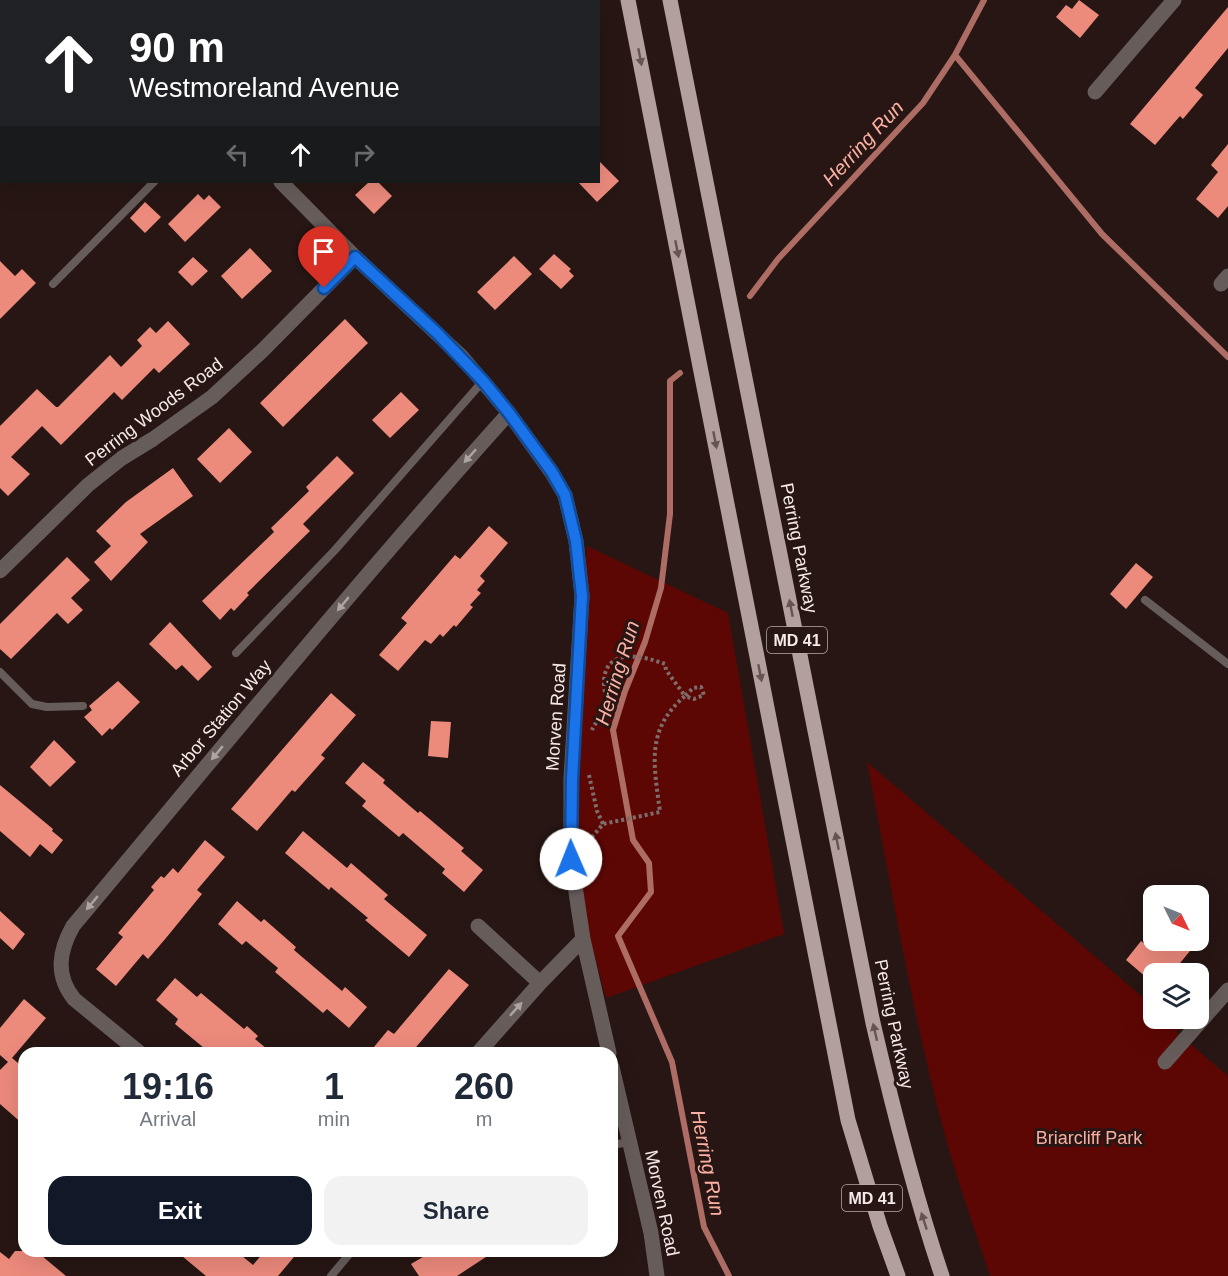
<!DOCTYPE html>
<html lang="en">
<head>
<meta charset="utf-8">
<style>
	body { margin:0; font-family:Arial,sans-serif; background:#f2f2f3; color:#1f2937; height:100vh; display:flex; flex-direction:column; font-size:22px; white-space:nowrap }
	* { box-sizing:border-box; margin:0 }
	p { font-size:20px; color:#747a83 }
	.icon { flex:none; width:33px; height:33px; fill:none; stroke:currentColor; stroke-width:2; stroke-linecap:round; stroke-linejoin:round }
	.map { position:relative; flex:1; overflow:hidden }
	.side { position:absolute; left:18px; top:1047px; width:600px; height:210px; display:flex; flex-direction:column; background:#fff; border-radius:18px; box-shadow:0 6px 24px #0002 }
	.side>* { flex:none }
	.hud { position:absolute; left:0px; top:0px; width:600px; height:183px; box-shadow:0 6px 24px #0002; background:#202124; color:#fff; overflow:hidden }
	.needle { width:39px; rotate:133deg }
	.fabs { position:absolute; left:1143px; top:885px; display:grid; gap:12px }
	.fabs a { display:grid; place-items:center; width:66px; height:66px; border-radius:12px; background:#fff; box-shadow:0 6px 24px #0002; font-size:30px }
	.pin { position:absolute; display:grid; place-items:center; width:51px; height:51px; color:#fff; margin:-62px -26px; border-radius:50% 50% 50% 0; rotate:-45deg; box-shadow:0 0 6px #0007 }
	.pin .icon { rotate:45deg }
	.me { position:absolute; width:66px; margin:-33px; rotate:359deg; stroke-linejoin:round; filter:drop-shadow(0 0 4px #0008) }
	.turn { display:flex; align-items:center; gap:21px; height:126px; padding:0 30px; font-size:27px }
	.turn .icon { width:78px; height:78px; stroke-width:2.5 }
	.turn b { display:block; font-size:42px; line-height:51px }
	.lanes { display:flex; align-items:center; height:57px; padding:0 30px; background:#0003; justify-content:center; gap:30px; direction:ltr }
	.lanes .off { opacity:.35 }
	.eta { display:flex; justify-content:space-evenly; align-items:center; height:102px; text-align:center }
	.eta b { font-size:36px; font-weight:700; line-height:42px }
	.primary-button { display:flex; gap:12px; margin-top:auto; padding:12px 30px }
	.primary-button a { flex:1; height:69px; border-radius:18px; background:#111827; color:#fff; font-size:24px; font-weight:700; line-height:69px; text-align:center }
	.primary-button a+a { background:#f2f2f3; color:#1f2937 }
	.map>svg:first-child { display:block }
	.green { fill:#5d0704 }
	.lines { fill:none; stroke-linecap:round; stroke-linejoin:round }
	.stream { stroke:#ad6c64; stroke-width:6 }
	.building { fill:#ec8a7c }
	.path { stroke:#7d6e6c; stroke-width:4; stroke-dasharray:3 3; stroke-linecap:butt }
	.service { stroke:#665d5b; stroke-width:8 }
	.minor { stroke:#665d5b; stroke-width:15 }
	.primary { stroke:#b3a09c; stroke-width:15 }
	.oneway { fill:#665451 }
	.oneway2 { fill:#aea4a2 }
	.route-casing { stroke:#114b97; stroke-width:15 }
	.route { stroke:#1a73e8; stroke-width:10 }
	.labels { text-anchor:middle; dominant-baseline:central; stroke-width:6; stroke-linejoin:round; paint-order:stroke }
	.shield { fill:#271613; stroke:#b8aaa8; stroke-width:1.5 }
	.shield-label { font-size:16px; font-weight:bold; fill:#f6eae8 }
	.street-label { font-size:18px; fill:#f6eae8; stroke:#271613 }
	.park-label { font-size:18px; fill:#faaea2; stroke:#271613 }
	.water-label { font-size:20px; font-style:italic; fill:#fbb0a3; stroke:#271613 }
</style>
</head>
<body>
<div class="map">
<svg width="1228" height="1276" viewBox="0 0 1228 1276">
	<rect width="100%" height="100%" fill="#271613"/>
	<path class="green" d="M 587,546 L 728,613 L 784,934 L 606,998 L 572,871 L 576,713 Z
		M 867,762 L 1153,1006 L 1154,1018 L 1168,1019 L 1179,1028 L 1176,1032 L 1228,1076 L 1228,1276 L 990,1276 C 974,1227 956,1178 943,1128 C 911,1008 891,884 867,762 Z"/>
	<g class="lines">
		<path class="stream" d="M 955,55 L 1102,234 L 1228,357
			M 750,296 L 778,259 L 923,103 L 955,55 L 984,0
			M 680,373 L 670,381 L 670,514 L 661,588 L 645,642 L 625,691 L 613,730 L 633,840 L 649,863 L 651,892 L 618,936 L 672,1062 L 704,1227 L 729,1276"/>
	</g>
	<path class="building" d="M 1079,0 L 1099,15 L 1080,38 L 1056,17 L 1066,5 L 1072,9 Z
		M 1228,7 L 1228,48 L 1195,88 L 1203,95 L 1183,119 L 1180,116 L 1155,145 L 1130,124 Z
		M 1228,144 L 1228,206 L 1218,218 L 1196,199 L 1218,172 L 1211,165 Z
		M 598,160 L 619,181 L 597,202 L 578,182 L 598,182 Z
		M 369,182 L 378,182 L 392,196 L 374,214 L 355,195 Z
		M 198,194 L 204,200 L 209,195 L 221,207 L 185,242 L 168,224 Z
		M 145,202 L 161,217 L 145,233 L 130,218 Z
		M 250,248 L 272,271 L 242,299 L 221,276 Z
		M 554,254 L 571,269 L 569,271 L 574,276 L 561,289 L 539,269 Z
		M 514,256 L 532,274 L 495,310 L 477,292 Z
		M 193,257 L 208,271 L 192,286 L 178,272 Z
		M 0,261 L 15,276 L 22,269 L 36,283 L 0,319 Z
		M 345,319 L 368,343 L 283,427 L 260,403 Z
		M 168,321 L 190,344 L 159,373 L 154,368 L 122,400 L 114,392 L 61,445 L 42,426 L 11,457 L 30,474 L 8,496 L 0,488 L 0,426 L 37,389 L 56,407 L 58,407 L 110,355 L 121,367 L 142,346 L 137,340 L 150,327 L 156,333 Z
		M 401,392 L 419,410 L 390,438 L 372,420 Z
		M 229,428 L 252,452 L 220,483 L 197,459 Z
		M 337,456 L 354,473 L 303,524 L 310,531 L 247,593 L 249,595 L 234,611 L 231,608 L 220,620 L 202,601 L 274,532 L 271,528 L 309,491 L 306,487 Z
		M 173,468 L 193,496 L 140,534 L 148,542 L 111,581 L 94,562 L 111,546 L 96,531 L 126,502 Z
		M 489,526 L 508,543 L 480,576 L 485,581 L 477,590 L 481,593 L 470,605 L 473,607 L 456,627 L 454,625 L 443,637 L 440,634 L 431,644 L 425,640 L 398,671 L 379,655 L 407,623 L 401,618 L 455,555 L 460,559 Z
		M 67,557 L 90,580 L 71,598 L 83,610 L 68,624 L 57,613 L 11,659 L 0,649 L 0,624 Z
		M 1136,563 L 1153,577 L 1126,609 L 1110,594 Z
		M 170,622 L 212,667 L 198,681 L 182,665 L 176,670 L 149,644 Z
		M 118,681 L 140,702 L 112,730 L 110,728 L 102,736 L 84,717 L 92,710 L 89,706 Z
		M 331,693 L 356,715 L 321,755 L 325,758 L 295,792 L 292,790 L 257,831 L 231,809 Z
		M 431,721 L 451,722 L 448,758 L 428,756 Z
		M 54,740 L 76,762 L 50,787 L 30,767 Z
		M 363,762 L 385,780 L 383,783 L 418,813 L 420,811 L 464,848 L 461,851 L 483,870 L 464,892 L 442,873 L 445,869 L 403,833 L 399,837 L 362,806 L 366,801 L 345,783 Z
		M 0,785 L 53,829 L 52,831 L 63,840 L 52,854 L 40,844 L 30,857 L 0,831 Z
		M 303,831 L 347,868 L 351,863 L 388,895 L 384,899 L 427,935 L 409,957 L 365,920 L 368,918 L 331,887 L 329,890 L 285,853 Z
		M 205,840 L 225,857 L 197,890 L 202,894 L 166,938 L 148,959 L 143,954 L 116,986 L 96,969 L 123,937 L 118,933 L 154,890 L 151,887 L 161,876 L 164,878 L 173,868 L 178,873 Z
		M 237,901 L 261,922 L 264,919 L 296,947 L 294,950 L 342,991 L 345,987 L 367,1007 L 349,1028 L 327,1009 L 323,1013 L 275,972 L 278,968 L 246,941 L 242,945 L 218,924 Z
		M 0,911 L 25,934 L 13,950 L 0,938 Z
		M 1158,940 L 1199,940 L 1171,974 L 1154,974 L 1154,984 L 1126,960 L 1141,941 L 1151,949 Z
		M 449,969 L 469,985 L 411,1053 L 369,1053 L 388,1030 L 394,1034 Z
		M 175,978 L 197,997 L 201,993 L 244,1029 L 247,1026 L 258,1036 L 255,1039 L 272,1053 L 210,1053 L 175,1024 L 178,1019 L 156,1000 Z
		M 24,999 L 46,1018 L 12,1058 L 24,1068 L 24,1125 L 0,1104 L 0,1070 L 8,1062 L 0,1055 L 0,1028 Z
		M 15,1251 L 36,1251 L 66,1276 L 0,1276 L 0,1252 L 9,1259 Z
		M 176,1251 L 236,1251 L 253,1265 L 265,1251 L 299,1251 L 278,1276 L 206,1276 Z
		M 433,1251 L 495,1251 L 457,1276 L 419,1276 L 411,1264 Z"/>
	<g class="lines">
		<path class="path" d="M 589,775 L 597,811 L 603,824
			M 588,842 L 603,824 L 660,812 C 654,765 645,730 685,696 L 694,699 L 704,695 L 701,687 L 693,688 L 685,696 L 666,670 L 665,664 C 641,655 602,647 604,686 C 604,691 607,695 606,700 C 606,711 596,721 592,730"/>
		<path class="service" d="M 22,2 L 23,0
			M 233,2 L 235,0
			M 329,2 L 330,0
			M 0,22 L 2,21
			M 53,284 L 154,182
			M 1145,600 L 1228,664
			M 236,653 L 335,550 L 483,381
			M 0,672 L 32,704 L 47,707 L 83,706
			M 612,1145 L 629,1142
			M 331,1276 L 352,1251"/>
		<path class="minor" d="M 103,0 L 104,2
			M 1095,92 L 1174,0
			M 281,182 L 355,257 L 462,357 L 509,413 L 552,473 L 565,495 L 576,541 L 582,596 L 571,779 L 571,859 L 583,939 L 609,1053
			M 1221,284 L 1228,276
			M 0,571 L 88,485 L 122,458 L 153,439 L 212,397 L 262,351 L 355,257
			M 478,926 L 540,983
			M 140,1053 L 74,999 C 55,975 59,951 73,926 C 217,754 359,580 509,413
			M 478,1053 L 540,983 L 583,939
			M 1165,1062 L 1228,990
			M 612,1067 L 651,1233 L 657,1276"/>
		<path class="primary" d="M 628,0 L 848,1120 L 880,1226 L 898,1276
			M 670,0 L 873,1023 C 893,1109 914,1193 942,1276"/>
	</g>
	<defs><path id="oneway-solid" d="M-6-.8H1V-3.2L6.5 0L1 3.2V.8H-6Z" transform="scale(1.5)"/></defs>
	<g class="oneway">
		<use href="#oneway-solid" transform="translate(640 57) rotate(79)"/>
		<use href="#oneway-solid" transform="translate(677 249) rotate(79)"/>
		<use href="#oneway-solid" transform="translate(715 440) rotate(79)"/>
		<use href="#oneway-solid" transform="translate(791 608) rotate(-101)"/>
		<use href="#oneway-solid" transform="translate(760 673) rotate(79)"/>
		<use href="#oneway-solid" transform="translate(837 841) rotate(-101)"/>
		<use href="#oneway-solid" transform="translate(875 1032) rotate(-103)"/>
		<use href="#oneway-solid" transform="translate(924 1221) rotate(-108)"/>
	</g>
	<g class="oneway2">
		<use href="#oneway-solid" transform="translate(470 456) rotate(132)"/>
		<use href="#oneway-solid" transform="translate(343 604) rotate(130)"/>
		<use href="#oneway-solid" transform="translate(217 753) rotate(130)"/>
		<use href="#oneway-solid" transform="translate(92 903) rotate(130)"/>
		<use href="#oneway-solid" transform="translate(516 1009) rotate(-48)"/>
	</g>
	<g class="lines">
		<defs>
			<path id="route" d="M 324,288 L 355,257 L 437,333 L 483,381 L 509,413 L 552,472 L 565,495 L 576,541 L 582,596 L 572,779 L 571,859"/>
		</defs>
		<use href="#route" class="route-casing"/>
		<use href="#route" class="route"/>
	</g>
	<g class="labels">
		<g class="shield">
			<rect x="767" y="627" width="60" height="26" rx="4.5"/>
			<rect x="842" y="1185" width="60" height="26" rx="4.5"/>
		</g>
		<g class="shield-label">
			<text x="797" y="640">MD 41</text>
			<text x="872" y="1198">MD 41</text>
		</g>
		<g class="street-label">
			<text transform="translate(154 412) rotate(-37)">Perring Woods Road</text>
			<text transform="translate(799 548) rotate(79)">Perring Parkway</text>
			<text transform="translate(556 717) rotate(-86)">Morven Road</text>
			<text transform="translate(221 718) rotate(-50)">Arbor Station Way</text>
			<text transform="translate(894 1024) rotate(78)">Perring Parkway</text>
			<text transform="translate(662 1203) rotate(78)">Morven Road</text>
		</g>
		<g class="park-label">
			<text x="1089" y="1138">Briarcliff Park</text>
		</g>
		<g class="water-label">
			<text transform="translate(863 143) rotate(-47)">Herring Run</text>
			<text transform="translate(617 673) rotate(-73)">Herring Run</text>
			<text transform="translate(708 1163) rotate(79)">Herring Run</text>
		</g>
	</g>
</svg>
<div class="fabs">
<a><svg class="needle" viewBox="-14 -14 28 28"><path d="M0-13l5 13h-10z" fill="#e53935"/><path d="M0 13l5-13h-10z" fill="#747a83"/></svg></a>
<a><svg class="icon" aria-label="layers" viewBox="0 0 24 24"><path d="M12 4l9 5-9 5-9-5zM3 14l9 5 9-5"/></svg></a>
</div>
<div class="pin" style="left:324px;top:288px;background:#d93025"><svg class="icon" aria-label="arrive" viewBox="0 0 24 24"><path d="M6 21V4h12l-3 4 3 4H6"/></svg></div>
<svg class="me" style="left:571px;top:859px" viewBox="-20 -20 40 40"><circle r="19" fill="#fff"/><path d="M0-13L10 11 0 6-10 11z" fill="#1a73e8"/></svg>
<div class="hud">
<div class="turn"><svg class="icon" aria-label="ahead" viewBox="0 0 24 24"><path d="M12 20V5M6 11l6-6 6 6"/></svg><div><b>90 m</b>Westmoreland Avenue</div></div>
<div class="lanes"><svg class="icon off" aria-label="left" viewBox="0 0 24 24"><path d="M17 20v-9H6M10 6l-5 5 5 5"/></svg><svg class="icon" aria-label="ahead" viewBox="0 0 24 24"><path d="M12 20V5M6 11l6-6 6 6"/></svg><svg class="icon off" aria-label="right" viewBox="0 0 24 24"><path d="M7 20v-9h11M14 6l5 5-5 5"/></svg></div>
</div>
<section class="side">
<div class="eta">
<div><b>19:16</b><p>Arrival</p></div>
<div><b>1</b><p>min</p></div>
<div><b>260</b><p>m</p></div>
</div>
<div class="primary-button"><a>Exit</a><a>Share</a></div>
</section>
</div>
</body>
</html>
